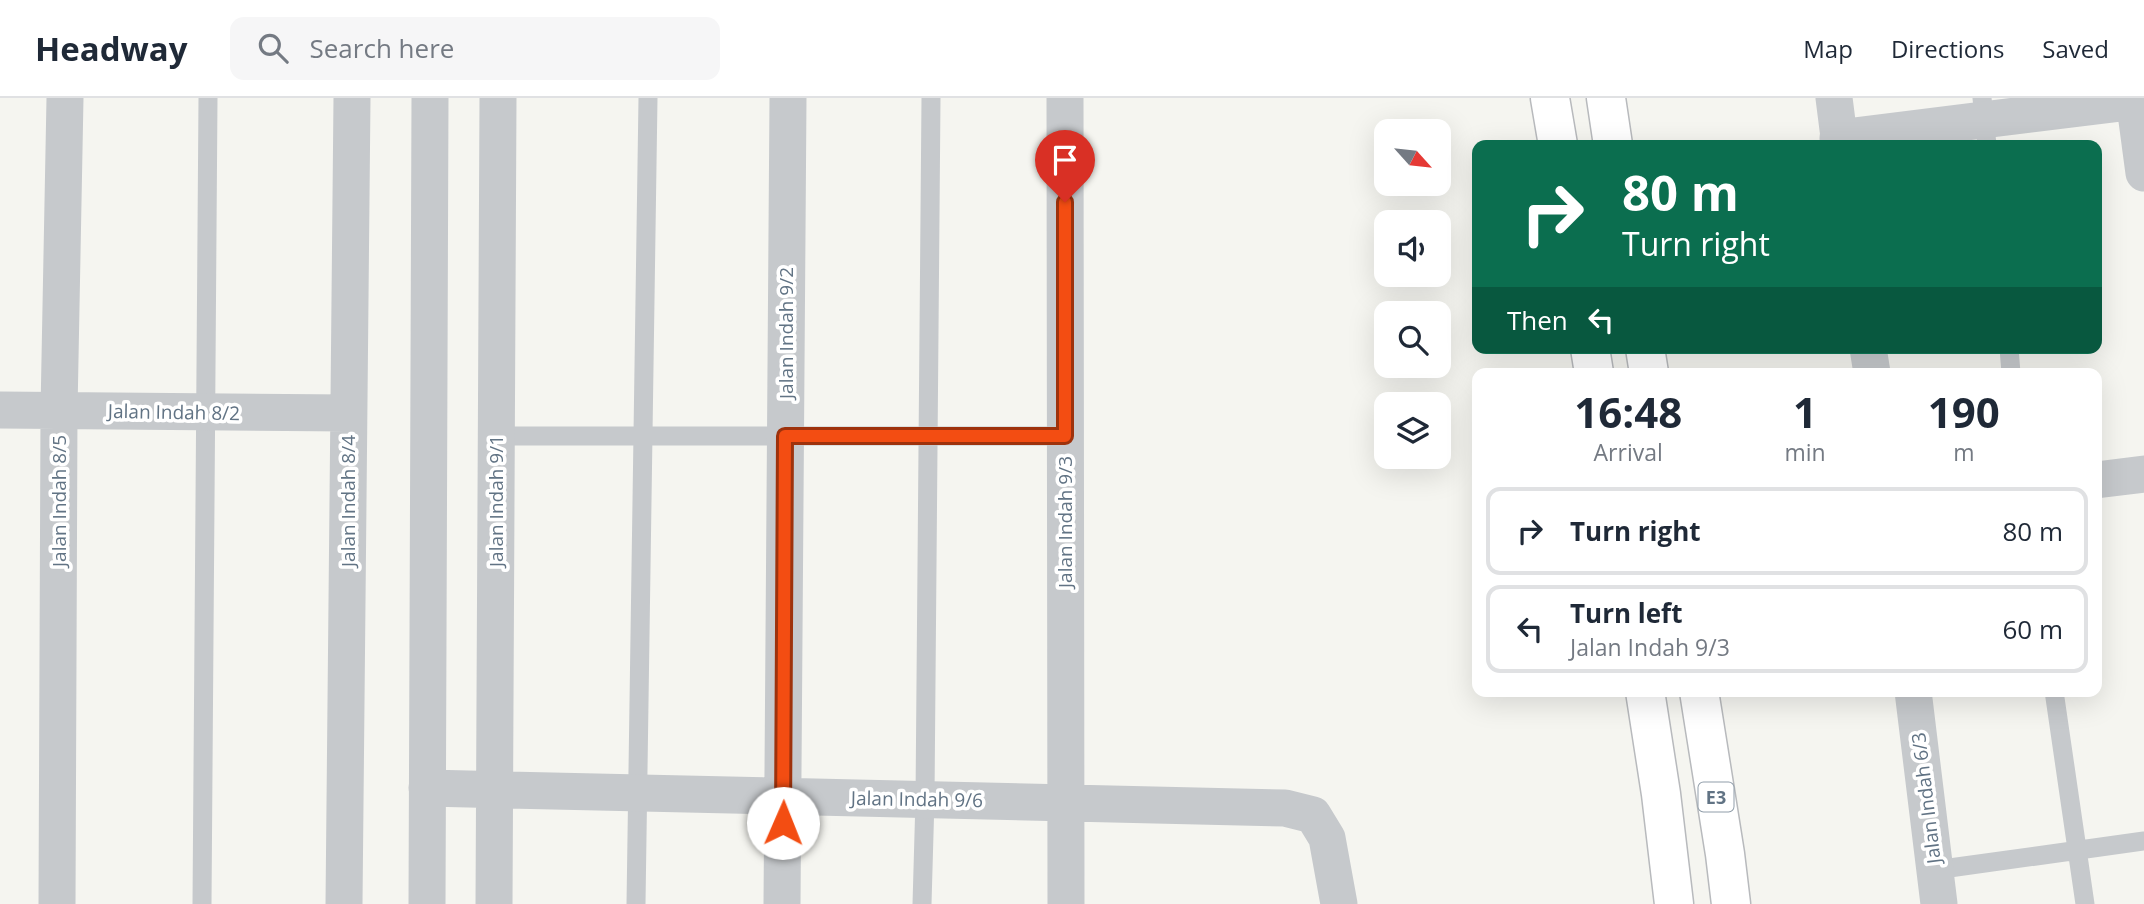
<!DOCTYPE html>
<html lang="en">
<head>
<meta charset="utf-8">
<style>
	body { margin:0; font-family:"Open Sans",sans-serif; background:#f6f6f7; color:#1f2937; height:100vh; display:flex; flex-direction:column; font-size:26px; white-space:nowrap }
	* { box-sizing:border-box; margin:0 }
	p { font-size:23px; color:#747a83 }
	.icon { flex:none; width:38px; height:38px; fill:none; stroke:currentColor; stroke-width:2; stroke-linecap:round; stroke-linejoin:round }
	.map { position:relative; flex:1; overflow:hidden }
	.side { position:absolute; left:1472px; top:270px; width:630px; height:329px; display:flex; flex-direction:column; background:#fff; border-radius:14px; box-shadow:0 7px 28px #0002 }
	.side>* { flex:none }
	.guide { position:absolute; left:1472px; top:42px; width:630px; height:214px; border-radius:14px; box-shadow:0 7px 28px #0002; background:#0b6e4f; color:#fff; overflow:hidden }
	.needle { width:46px; rotate:117deg }
	.tools { position:absolute; left:1374px; top:21px; display:grid; gap:14px }
	.tools a { display:grid; place-items:center; width:77px; height:77px; border-radius:14px; background:#fff; box-shadow:0 7px 28px #0002; font-size:35px }
	.pin { position:absolute; display:grid; place-items:center; width:60px; height:60px; color:#fff; margin:-72px -30px; border-radius:50% 50% 50% 0; rotate:-45deg; box-shadow:0 0 7px #0007 }
	.pin .icon { rotate:45deg }
	.me { position:absolute; width:77px; margin:-38px; rotate:1deg; stroke-linejoin:round; filter:drop-shadow(0 0 5px #0008) }
	.turn { display:flex; align-items:center; gap:24px; height:147px; padding:0 35px; font-size:32px }
	.turn .icon { width:91px; height:91px; stroke-width:2.5 }
	.turn b { display:block; font-size:49px; line-height:60px }
	.then { display:flex; align-items:center; height:66px; padding:0 35px; background:#0003; gap:14px; font-size:26px }
	.eta { display:flex; justify-content:space-evenly; align-items:center; height:119px; text-align:center }
	.eta b { font-size:42px; font-weight:700; line-height:49px }
	ul { padding:0; list-style:none }
	li { display:flex; align-items:center; gap:21px; height:88px; margin:0 14px 10px; padding:0 21px; border:4px solid #e0e1e3; border-radius:14px }
	li div { flex:1 }
	li b { display:block; font-size:26px }
	li em { font-style:normal }
	header { display:flex; align-items:center; gap:42px; box-sizing:border-box; height:98px; padding:0 35px; background:#fff; border-bottom:2px solid #e0e1e3 }
	header strong { font-size:33px }
	nav { display:flex; gap:38px; margin-inline-start:auto; font-size:24px }
	.search { width:490px; height:63px; background:#f6f6f7; display:flex; align-items:center; gap:18px; box-sizing:border-box; padding:0 24px; border-radius:14px; color:#747a83; font-size:26px }
	.map>svg:first-child { display:block }
	.lines { fill:none; stroke-linecap:round; stroke-linejoin:round }
	.highway-casing { stroke:#b8babd; stroke-width:41 }
	.lane { stroke:#c6c9cc; stroke-width:19 }
	.street { stroke:#c6c9cc; stroke-width:37 }
	.highway { stroke:#fff; stroke-width:38 }
	.route-casing { stroke:#9e320c; stroke-width:18 }
	.route { stroke:#f34d12; stroke-width:12 }
	.labels { text-anchor:middle; dominant-baseline:central; stroke-width:7; stroke-linejoin:round; paint-order:stroke }
	.shield { fill:#fff; stroke:#909da9; stroke-width:2 }
	.shield-label { font-size:18px; font-weight:bold; fill:#617384 }
	.street-label { font-size:19px; fill:#617384; stroke:#fff }
</style>
</head>
<body>
<header>
<strong>Headway</strong>
<div class="search"><svg class="icon" aria-label="search" viewBox="0 0 24 24"><circle cx="10" cy="10" r="6"/><path d="M15 15l6 6"/></svg>Search here</div>
<nav><a>Map</a><a>Directions</a><a>Saved</a></nav>
</header>
<div class="map">
<svg width="2144" height="806" viewBox="0 0 2144 806">
	<rect width="100%" height="100%" fill="#f5f5f0"/>
	<g class="lines">
		<defs>
			<path id="highway" d="M 1550,0 L 1558,47
				M 1606,0 L 1613,47
				M 1590,250 L 1594,275
				M 1645,250 L 1649,275
				M 1645,593 L 1661,696 L 1674,806
				M 1699,593 L 1725,756 L 1731,806"/>
		</defs>
		<use href="#highway" class="highway-casing"/>
		<path class="lane" d="M 1982,0 L 1987,47
			M 2009,250 L 2011,275
			M 496,338 L 1065,338
			M 2054,593 L 2085,806
			M 1935,772 L 2144,743
			M 202,806 L 208,0
			M 636,806 L 648,0
			M 922,806 L 925,701 L 931,0"/>
		<path class="street" d="M 1065,0 L 1066,806
			M 1834,0 L 1840,47
			M 2134,0 L 2144,75
			M 1838,40 L 2144,2
			M 1868,250 L 1872,275
			M 0,312 L 348,315
			M 2096,382 L 2144,376
			M 1913,593 L 1939,806
			M 427,690 L 1285,710 L 1313,717 L 1327,740 L 1339,806
			M 57,806 L 59,313 L 65,0
			M 344,806 L 352,0
			M 427,806 L 430,0
			M 494,806 L 498,0
			M 782,806 L 788,0"/>
		<use href="#highway" class="highway"/>
	</g>
	<g class="lines">
		<defs>
			<path id="route" d="M 783,725 L 785,338 L 1065,338 L 1065,104"/>
		</defs>
		<use href="#route" class="route-casing"/>
		<use href="#route" class="route"/>
	</g>
	<g class="labels">
		<rect class="shield" x="1698.5" y="684.5" width="35" height="29" rx="5"/>
		<g class="shield-label">
			<text x="1716" y="699">E3</text>
		</g>
		<g class="street-label">
			<text transform="translate(786 235) rotate(-90)">Jalan Indah 9/2</text>
			<text transform="translate(174 314) rotate(1)">Jalan Indah 8/2</text>
			<text transform="translate(59 403) rotate(-90)">Jalan Indah 8/5</text>
			<text transform="translate(348 403) rotate(-90)">Jalan Indah 8/4</text>
			<text transform="translate(496 403) rotate(-90)">Jalan Indah 9/1</text>
			<text transform="translate(1065 424) rotate(-90)">Jalan Indah 9/3</text>
			<text transform="translate(1926 700) rotate(-97)">Jalan Indah 6/3</text>
			<text transform="translate(917 701) rotate(1)">Jalan Indah 9/6</text>
		</g>
	</g>
</svg>
<div class="tools">
<a><svg class="needle" viewBox="-14 -14 28 28"><path d="M0-13l5 13h-10z" fill="#e53935"/><path d="M0 13l5-13h-10z" fill="#747a83"/></svg></a>
<a><svg class="icon" aria-label="sound" viewBox="0 0 24 24"><path d="M4 9h4l5-4v14l-5-4H4zM17 9q2 3 0 6"/></svg></a>
<a><svg class="icon" aria-label="search" viewBox="0 0 24 24"><circle cx="10" cy="10" r="6"/><path d="M15 15l6 6"/></svg></a>
<a><svg class="icon" aria-label="layers" viewBox="0 0 24 24"><path d="M12 4l9 5-9 5-9-5zM3 14l9 5 9-5"/></svg></a>
</div>
<div class="pin" style="left:1065px;top:104px;background:#d93025"><svg class="icon" aria-label="arrive" viewBox="0 0 24 24"><path d="M6 21V4h12l-3 4 3 4H6"/></svg></div>
<svg class="me" style="left:783px;top:725px" viewBox="-20 -20 40 40"><circle r="19" fill="#fff"/><path d="M0-13L10 11 0 6-10 11z" fill="#f34d12"/></svg>
<div class="guide">
<div class="turn"><svg class="icon" aria-label="right" viewBox="0 0 24 24"><path d="M7 20v-9h11M14 6l5 5-5 5"/></svg><div><b>80 m</b>Turn right</div></div>
<div class="then">Then<svg class="icon" aria-label="left" viewBox="0 0 24 24"><path d="M17 20v-9H6M10 6l-5 5 5 5"/></svg></div>
</div>
<section class="side">
<div class="eta">
<div><b>16:48</b><p>Arrival</p></div>
<div><b>1</b><p>min</p></div>
<div><b>190</b><p>m</p></div>
</div>
<ul>
<li><svg class="icon" aria-label="right" viewBox="0 0 24 24"><path d="M7 20v-9h11M14 6l5 5-5 5"/></svg><div><b>Turn right</b></div><em>80 m</em></li>
<li><svg class="icon" aria-label="left" viewBox="0 0 24 24"><path d="M17 20v-9H6M10 6l-5 5 5 5"/></svg><div><b>Turn left</b><p>Jalan Indah 9/3</p></div><em>60 m</em></li>
</ul>
</section>
</div>
</body>
</html>
